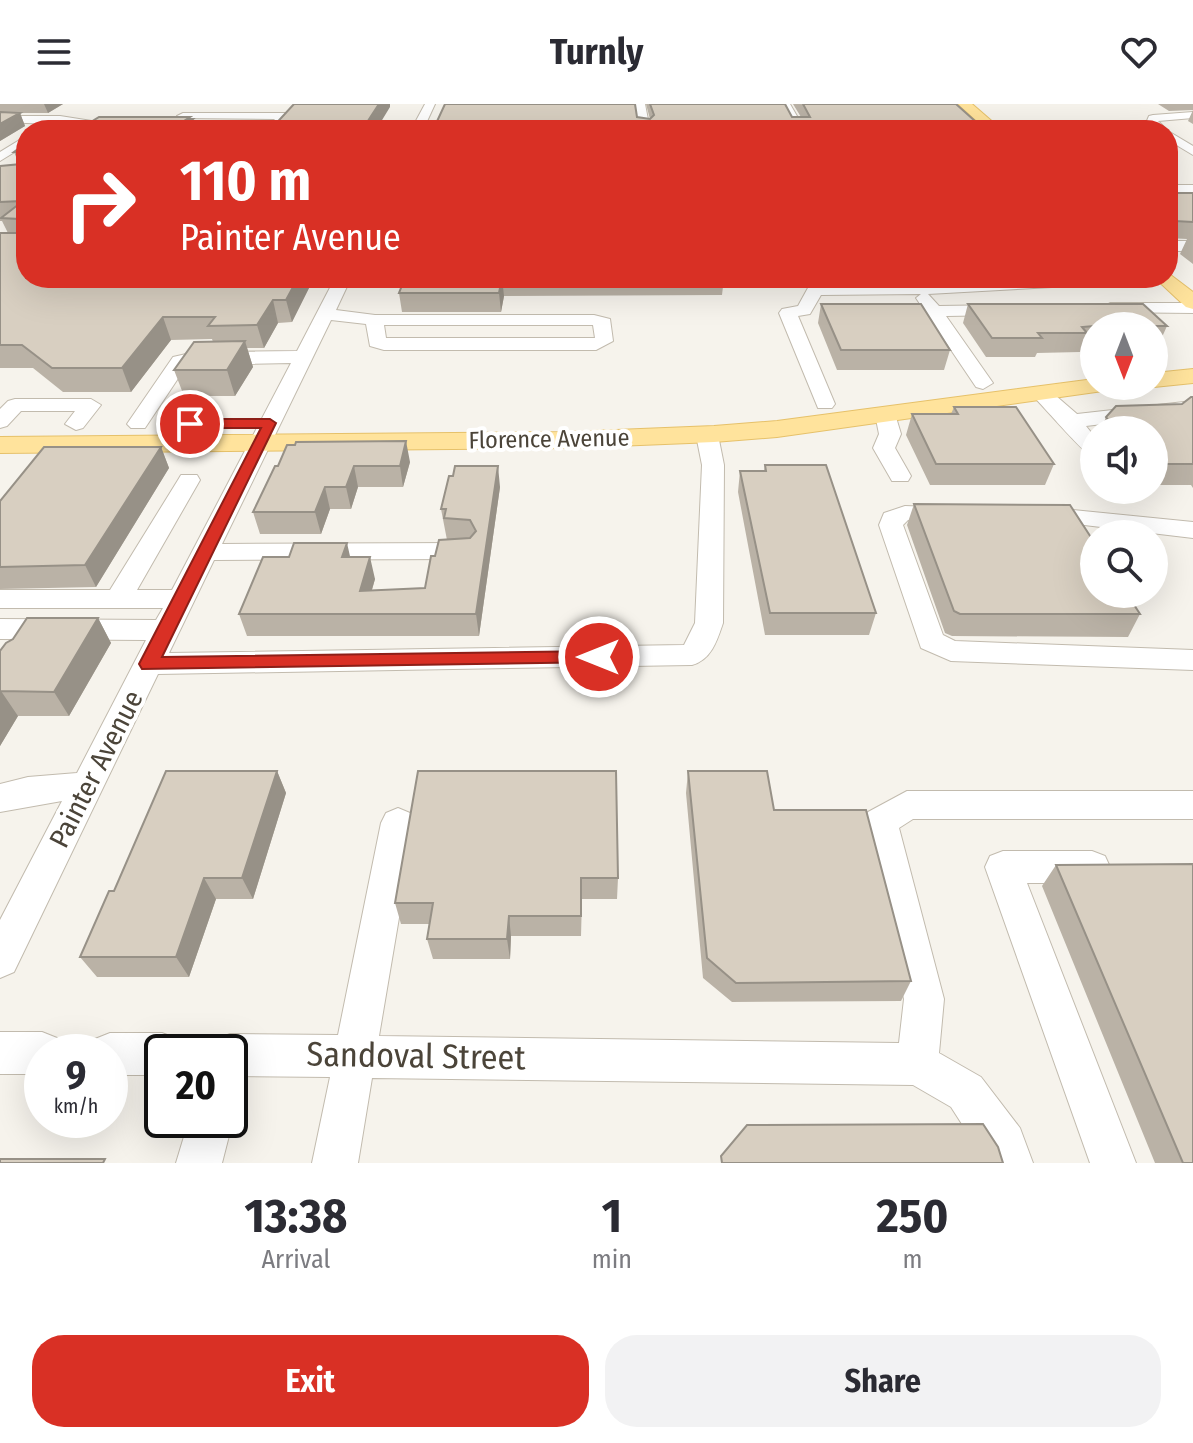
<!DOCTYPE html>
<html lang="en">
<head>
<meta charset="utf-8">
<style>
	body { margin:0; font-family:"Fira Sans Condensed",sans-serif; background:#f2f2f3; color:#2b2b33; height:100vh; display:flex; flex-direction:column; font-size:30px; white-space:nowrap }
	* { box-sizing:border-box; margin:0 }
	p { font-size:26px; color:#7c7c81 }
	.icon { flex:none; width:44px; height:44px; fill:none; stroke:currentColor; stroke-width:2; stroke-linecap:round; stroke-linejoin:round }
	.map { position:relative; height:1059px; overflow:hidden }
	.side { display:flex; flex-direction:column; background:#fff; flex:1 }
	.side>* { flex:none }
	.hud { position:absolute; left:16px; top:16px; width:1162px; height:168px; border-radius:32px; box-shadow:0 8px 32px #0002; background:#d93025; color:#fff; overflow:hidden }
	.needle { width:52px; rotate:180deg }
	.controls { position:absolute; left:1080px; top:208px; display:grid; gap:16px }
	.controls a { display:grid; place-items:center; width:88px; height:88px; border-radius:50%; background:#fff; box-shadow:0 8px 32px #0002; font-size:40px }
	.speed { position:absolute; left:24px; top:930px; display:flex; gap:16px; font-size:40px; font-weight:700; text-align:center }
	.speed>* { display:grid; place-content:center; width:104px; height:104px; border-radius:50%; background:#fff; box-shadow:0 8px 32px #0002; line-height:1 }
	.speed small { font-size:20px; font-weight:400 }
	.speed .limit { border:4px solid #111; border-radius:12px; background:#fff; color:#111 }
	.pin { position:absolute; display:grid; place-items:center; width:68px; height:68px; color:#fff; margin:-34px; border:4px solid #fff; border-radius:50%; box-shadow:0 2px 8px #0007 }
	.me { position:absolute; width:88px; margin:-44px; rotate:270deg; stroke-linejoin:round; filter:drop-shadow(0 0 6px #0008) }
	.turn { display:flex; align-items:center; gap:28px; height:168px; padding:0 32px; font-size:36px }
	.turn .icon { width:104px; height:104px; stroke-width:2.5 }
	.turn b { display:block; font-size:56px; line-height:68px }
	.eta { display:flex; justify-content:space-evenly; align-items:center; height:136px; text-align:center }
	.eta b { font-size:48px; font-weight:700; line-height:56px }
	.primary-button { display:flex; gap:16px; margin-top:auto; padding:16px 32px }
	.primary-button a { flex:1; height:92px; border-radius:32px; background:#d93025; color:#fff; font-size:32px; font-weight:700; line-height:92px; text-align:center }
	.primary-button a+a { background:#f2f2f3; color:#2b2b33 }
	header { display:flex; justify-content:space-between; align-items:center; height:104px; padding:0 32px; background:#fff; font-size:36px; font-weight:700 }
	.map>svg:first-child { display:block }
	.lines { fill:none; stroke-linecap:round; stroke-linejoin:round }
	.minor-casing { stroke:#c2bbae; stroke-width:2 }
	.major-casing { stroke:#e6c16a; stroke-width:2 }
	.minor { fill:#fff; fill-rule:evenodd }
	.major { fill:#ffe39c; fill-rule:evenodd }
	.wall { fill:#bab2a6 }
	.shaded-wall { fill:#979187 }
	.building { fill:#d8cfc1; stroke:#979187; stroke-width:2 }
	.route { fill:#d93025; stroke:#8d1f18; stroke-width:2 }
	.labels { text-anchor:middle; dominant-baseline:central; stroke-width:8; stroke-linejoin:round; paint-order:stroke }
	.far-street-label { font-size:24px; fill:#4b4439; stroke:#fff }
	.street-label { font-size:28px; fill:#4b4439; stroke:#fff }
	.near-street-label { font-size:34px; fill:#4b4439; stroke:#fff }
</style>
</head>
<body>
<header><svg class="icon" aria-label="menu" viewBox="0 0 24 24"><path d="M4 6h16M4 12h16M4 18h16"/></svg>Turnly<svg class="icon" aria-label="heart" viewBox="0 0 24 24"><path d="M12 20l-8-8c-3-5 5-10 8-4 3-6 11-1 8 4z"/></svg></header>
<div class="map">
<svg width="1193" height="1059" viewBox="0 0 1193 1059">
	<rect width="100%" height="100%" fill="#f6f3ec"/>
	<g class="lines">
		<defs>
			<path id="minor" d="M 425,0 L 435,0 L 423,26 L 411,26 Z
				M 635,0 L 645,0 L 650,26 L 639,25 Z
				M 780,0 L 790,0 L 805,26 L 793,26 Z
				M 1193,8 L 1193,14 L 1158,17 L 1167,26 L 1154,26 L 1146,19 L 1149,12 L 1153,11 Z
				M 183,9 L 285,9 L 291,12 L 277,26 L 265,26 L 275,15 L 179,14 L 177,12 Z
				M 0,12 L 60,12 L 98,18 L 88,26 L 74,26 L 79,21 L 0,18 Z
				M 1168,27 L 1193,42 L 1193,51 L 1168,36 Z
				M 26,32 L 26,41 L 0,57 L 0,48 Z
				M 1168,81 L 1193,81 L 1193,89 L 1168,89 Z
				M 1168,137 L 1193,137 L 1193,147 L 1168,147 Z
				M 335,174 L 351,174 L 336,206 L 375,211 L 594,211 L 610,215 L 613,237 L 596,246 L 384,246 L 370,242 L 366,220 L 331,216 L 222,440 L 463,439 L 472,441 L 476,447 L 472,453 L 463,455 L 214,456 L 169,549 L 684,541 L 695,519 L 702,361 L 696,331 L 707,325 L 718,331 L 724,361 L 723,519 C 717,537 711,556 692,561 L 158,570 L 14,868 L 0,874 L 0,816 L 62,697 L 0,708 L 0,680 L 28,673 L 77,669 L 146,536 L 0,535 L 0,515 L 156,516 L 163,504 L 0,504 L 0,486 L 110,486 L 178,376 L 181,371 L 197,371 L 200,376 L 137,486 L 172,486 L 291,259 L 187,261 L 145,324 L 131,324 L 127,320 L 173,253 L 195,248 L 297,247 ZM 384,221 L 593,221 L 595,234 L 386,234 Z
				M 1032,174 L 1132,174 L 1124,179 L 928,190 L 939,202 L 1004,201 L 1013,206 L 1004,211 L 946,212 L 993,279 L 983,285 L 976,283 L 916,194 L 921,190 L 821,191 L 810,210 L 798,212 L 835,300 L 832,304 L 818,304 L 779,209 L 782,205 L 798,202 L 809,182 L 815,181 Z
				M 1110,199 L 1193,199 L 1193,209 L 1104,208 L 1101,204 Z
				M 1041,283 L 1048,285 L 1077,310 L 1193,297 L 1193,309 L 1086,322 L 1094,332 L 1094,354 C 1086,352 1045,304 1034,293 L 1031,289 Z
				M 15,295 L 91,295 L 101,301 L 83,324 L 76,326 L 65,320 L 75,307 L 21,307 L 7,322 L 0,324 L 0,305 L 8,297 Z
				M 885,304 L 895,310 L 901,330 L 895,344 L 911,372 L 908,377 L 892,377 L 873,344 L 879,330 L 875,310 Z
				M 905,402 L 958,404 L 961,409 L 958,414 L 908,416 L 903,421 L 943,531 L 955,537 L 1193,546 L 1193,566 L 951,557 L 921,544 L 879,421 L 884,409 Z
				M 1043,403 L 1193,418 L 1193,434 L 1034,415 L 1031,410 L 1034,405 Z
				M 907,687 L 1193,687 L 1193,715 L 913,715 L 899,724 L 944,895 L 939,949 L 981,973 L 1020,1024 L 1033,1059 L 987,1059 L 951,1003 L 913,981 L 372,974 L 358,1059 L 312,1059 L 330,973 L 230,972 L 230,948 L 210,948 L 215,936 L 230,930 L 338,931 L 381,719 L 386,709 L 398,704 L 410,709 L 415,719 L 379,932 L 899,939 L 904,895 L 863,718 L 868,708 Z
				M 1003,747 L 1092,747 L 1105,752 L 1110,763 L 1105,774 L 1092,779 L 1027,779 L 1136,1059 L 1090,1059 L 985,763 L 990,752 Z
				M 0,928 L 42,928 L 57,934 L 62,948 L 42,948 L 42,970 L 0,970 Z
				M 110,929 L 162,929 L 177,935 L 182,948 L 162,948 L 162,971 L 110,971 L 110,948 L 90,948 L 95,935 Z
				M 230,1009 L 233,1016 L 222,1059 L 176,1059 L 189,1016 L 230,1016 Z"/>
			<path id="major" d="M 958,0 L 972,0 L 1002,26 L 987,26 Z
				M 1168,169 L 1193,188 L 1193,205 L 1186,203 L 1155,174 L 1168,174 Z
				M 1193,265 L 1193,279 L 1154,283 L 1149,282 L 1154,282 L 1154,269 Z
				M 1094,275 L 1094,282 L 1106,282 L 1103,287 L 777,333 L 714,338 L 567,344 L 0,349 L 0,333 L 567,328 L 714,322 L 777,317 Z"/>
		</defs>
		<use href="#minor" class="minor-casing"/>
		<use href="#major" class="major-casing"/>
		<use href="#minor" class="minor"/>
		<use href="#major" class="major"/>
	</g>
	<path class="wall" d="M 0,0 L 63,0 L 48,9 L 20,9 L 25,22 L 0,37 Z
		M 646,0 L 785,0 L 792,13 L 801,13 L 793,0 L 956,0 L 985,26 L 433,26 L 637,13 L 650,15 Z
		M 1158,0 L 1193,0 L 1193,20 L 1188,17 L 1193,6 L 1169,7 Z
		M 26,39 L 26,174 L 314,174 L 292,218 L 278,219 L 264,244 L 247,244 L 253,263 L 235,292 L 184,292 L 174,266 L 213,238 L 212,235 L 171,236 L 131,288 L 63,288 L 33,264 L 0,264 L 0,129 L 8,129 L 2,117 L 0,117 L 0,62 L 19,60 L 14,48 Z
		M 1168,89 L 1193,89 L 1193,160 L 1180,150 L 1187,135 L 1168,134 Z
		M 405,174 L 724,174 L 722,191 L 504,192 L 501,208 L 402,208 L 399,189 Z
		M 781,174 L 844,174 L 843,177 L 782,177 Z
		M 821,200 L 950,246 L 944,266 L 837,266 L 818,219 Z
		M 968,200 L 1167,222 L 1158,242 L 1154,242 L 1154,222 L 1094,222 L 1094,242 L 1082,242 L 1080,248 L 1037,249 L 1035,253 L 986,253 L 963,219 Z
		M 1193,293 L 1193,384 L 1191,381 L 1154,381 L 1154,326 L 1101,326 L 1106,313 L 1182,300 Z
		M 954,303 L 1054,360 L 1045,381 L 930,381 L 906,331 L 912,310 L 951,310 Z
		M 161,343 L 169,364 L 96,483 L 0,485 L 0,397 Z
		M 410,358 L 403,383 L 358,383 L 351,405 L 330,405 L 321,430 L 260,430 L 253,408 L 275,362 Z
		M 765,361 L 876,509 L 869,531 L 765,531 L 738,388 L 740,367 L 764,367 Z
		M 500,383 L 479,532 L 247,532 L 239,510 L 351,453 L 375,475 L 372,486 L 425,484 L 435,452 L 447,436 L 441,405 Z
		M 914,400 L 1140,510 L 1128,533 L 952,532 L 945,529 L 907,421 Z
		M 98,514 L 111,539 L 69,612 L 18,612 L 0,642 L 0,547 Z
		M 277,667 L 286,689 L 253,795 L 216,795 L 189,873 L 97,873 L 80,853 L 114,787 Z
		M 418,667 L 618,774 L 617,795 L 582,795 L 581,832 L 511,832 L 510,855 L 433,855 L 427,835 L 430,820 L 401,820 L 395,799 Z
		M 688,667 L 774,706 L 911,877 L 901,897 L 732,898 L 703,874 L 686,689 Z
		M 1056,761 L 1193,1059 L 1155,1059 L 1042,782 Z"/>
	<path class="shaded-wall" d="M 44,0 L 63,0 L 48,9 Z
		M 379,0 L 390,0 L 390,3 L 376,26 L 362,26 Z
		M 20,9 L 25,22 L 0,37 L 0,20 Z
		M 190,13 L 191,16 L 193,15 L 196,26 L 180,26 Z
		M 298,174 L 314,174 L 292,218 L 286,196 Z
		M 502,174 L 504,192 L 501,208 L 499,189 Z
		M 273,196 L 278,219 L 264,244 L 257,221 Z
		M 163,213 L 171,236 L 131,288 L 122,264 Z
		M 245,237 L 253,263 L 235,292 L 227,266 Z
		M 406,337 L 410,358 L 403,383 L 400,362 Z
		M 161,343 L 169,364 L 96,483 L 85,461 Z
		M 354,362 L 358,383 L 351,405 L 346,383 Z
		M 498,362 L 500,383 L 479,532 L 476,510 Z
		M 325,383 L 330,405 L 321,430 L 315,408 Z
		M 347,439 L 352,461 L 342,453 Z
		M 370,453 L 375,475 L 365,509 L 360,487 Z
		M 98,514 L 111,539 L 69,612 L 54,588 Z
		M 1,587 L 18,612 L 0,642 L 0,589 Z
		M 277,667 L 286,689 L 253,795 L 242,774 Z
		M 204,774 L 216,795 L 189,873 L 176,853 Z
		M 509,812 L 511,832 L 510,855 L 507,835 Z"/>
	<path class="building" d="M 294,0 L 379,0 L 362,26 L 270,26 Z
		M 445,0 L 635,0 L 637,13 L 650,15 L 654,11 L 650,0 L 785,0 L 792,13 L 810,13 L 803,0 L 956,0 L 985,26 L 433,26 Z
		M 0,8 L 20,9 L 0,20 Z
		M 99,13 L 190,13 L 187,15 L 193,15 L 180,26 L 78,26 Z
		M 26,39 L 26,174 L 298,174 L 286,196 L 273,196 L 257,221 L 208,222 L 215,213 L 163,213 L 122,264 L 52,264 L 22,241 L 0,241 L 0,129 L 17,129 L 20,126 L 19,115 L 1,114 L 23,97 L 0,98 L 0,62 L 21,60 L 21,48 L 14,48 Z
		M 1168,89 L 1193,89 L 1193,118 L 1175,117 L 1172,121 L 1168,117 Z
		M 405,174 L 502,174 L 499,189 L 399,189 Z
		M 821,200 L 921,200 L 950,246 L 841,246 Z
		M 968,200 L 1143,200 L 1167,222 L 1094,222 L 1082,223 L 1087,229 L 1038,229 L 1042,234 L 992,234 Z
		M 245,237 L 227,266 L 174,266 L 194,238 Z
		M 1191,293 L 1193,293 L 1193,360 L 1154,360 L 1154,326 L 1116,326 L 1106,313 L 1116,302 L 1182,300 Z
		M 954,303 L 1016,303 L 1054,360 L 936,360 L 912,310 L 958,310 Z
		M 406,337 L 400,362 L 354,362 L 346,383 L 325,383 L 315,408 L 253,408 L 275,362 L 278,362 L 287,341 L 295,341 L 296,338 Z
		M 44,343 L 161,343 L 85,461 L 0,463 L 0,397 Z
		M 765,361 L 826,361 L 876,509 L 770,509 L 740,367 L 766,367 Z
		M 455,362 L 498,362 L 476,510 L 239,510 L 263,453 L 289,453 L 294,439 L 347,439 L 342,453 L 370,453 L 360,487 L 425,484 L 431,452 L 435,452 L 439,436 L 470,434 L 476,427 L 470,416 L 444,414 L 446,405 L 441,405 L 449,372 L 453,372 Z
		M 914,400 L 1070,401 L 1094,438 L 1094,490 L 1127,490 L 1140,510 L 960,510 L 954,507 Z
		M 27,514 L 98,514 L 54,588 L 1,587 L 0,589 L 0,547 L 6,539 L 13,535 Z
		M 166,667 L 277,667 L 242,774 L 204,774 L 176,853 L 80,853 L 109,787 L 114,787 Z
		M 418,667 L 616,667 L 618,774 L 581,774 L 581,812 L 509,812 L 507,835 L 427,835 L 433,799 L 395,799 Z
		M 688,667 L 767,667 L 774,706 L 866,706 L 911,877 L 736,879 L 707,854 Z
		M 1193,760 L 1193,1059 L 1183,1059 L 1056,761 Z
		M 983,1020 L 998,1043 L 1003,1059 L 722,1059 L 721,1052 L 747,1021 Z
		M 0,1055 L 105,1055 L 103,1059 L 0,1059 Z"/>
	<path class="route" d="M 270,315 L 276,319 L 162,553 L 599,547 L 606,548 L 609,553 L 606,558 L 142,565 L 139,560 L 261,324 L 190,324 L 184,320 L 190,315 Z"/>
	<g class="labels">
		<g class="far-street-label">
			<text transform="translate(549 335) rotate(-1)">Florence Avenue</text>
		</g>
		<g class="street-label">
			<text transform="translate(96 665) rotate(-63)">Painter Avenue</text>
		</g>
		<g class="near-street-label">
			<text transform="translate(416 952) rotate(1)">Sandoval Street</text>
		</g>
	</g>
</svg>
<div class="controls">
<a><svg class="needle" viewBox="-14 -14 28 28"><path d="M0-13l5 13h-10z" fill="#e53935"/><path d="M0 13l5-13h-10z" fill="#7c7c81"/></svg></a>
<a><svg class="icon" aria-label="sound" viewBox="0 0 24 24"><path d="M4 9h4l5-4v14l-5-4H4zM17 9q2 3 0 6"/></svg></a>
<a><svg class="icon" aria-label="search" viewBox="0 0 24 24"><circle cx="10" cy="10" r="6"/><path d="M15 15l6 6"/></svg></a>
</div>
<div class="speed"><div>9<small>km/h</small></div><div class="limit">20</div></div>
<div class="pin" style="left:190px;top:320px;background:#d93025"><svg class="icon" aria-label="arrive" viewBox="0 0 24 24"><path d="M6 21V4h12l-3 4 3 4H6"/></svg></div>
<svg class="me" style="left:599px;top:553px" viewBox="-20 -20 40 40"><circle r="17" fill="#d93025" stroke="#fff" stroke-width="3"/><path d="M0-11L8 9 0 5-8 9z" fill="#fff"/></svg>
<div class="hud">
<div class="turn"><svg class="icon" aria-label="right" viewBox="0 0 24 24"><path d="M7 20v-9h11M14 6l5 5-5 5"/></svg><div><b>110 m</b>Painter Avenue</div></div>
</div>
</div>
<section class="side">
<div class="eta">
<div><b>13:38</b><p>Arrival</p></div>
<div><b>1</b><p>min</p></div>
<div><b>250</b><p>m</p></div>
</div>
<div class="primary-button"><a>Exit</a><a>Share</a></div>
</section>
</body>
</html>
